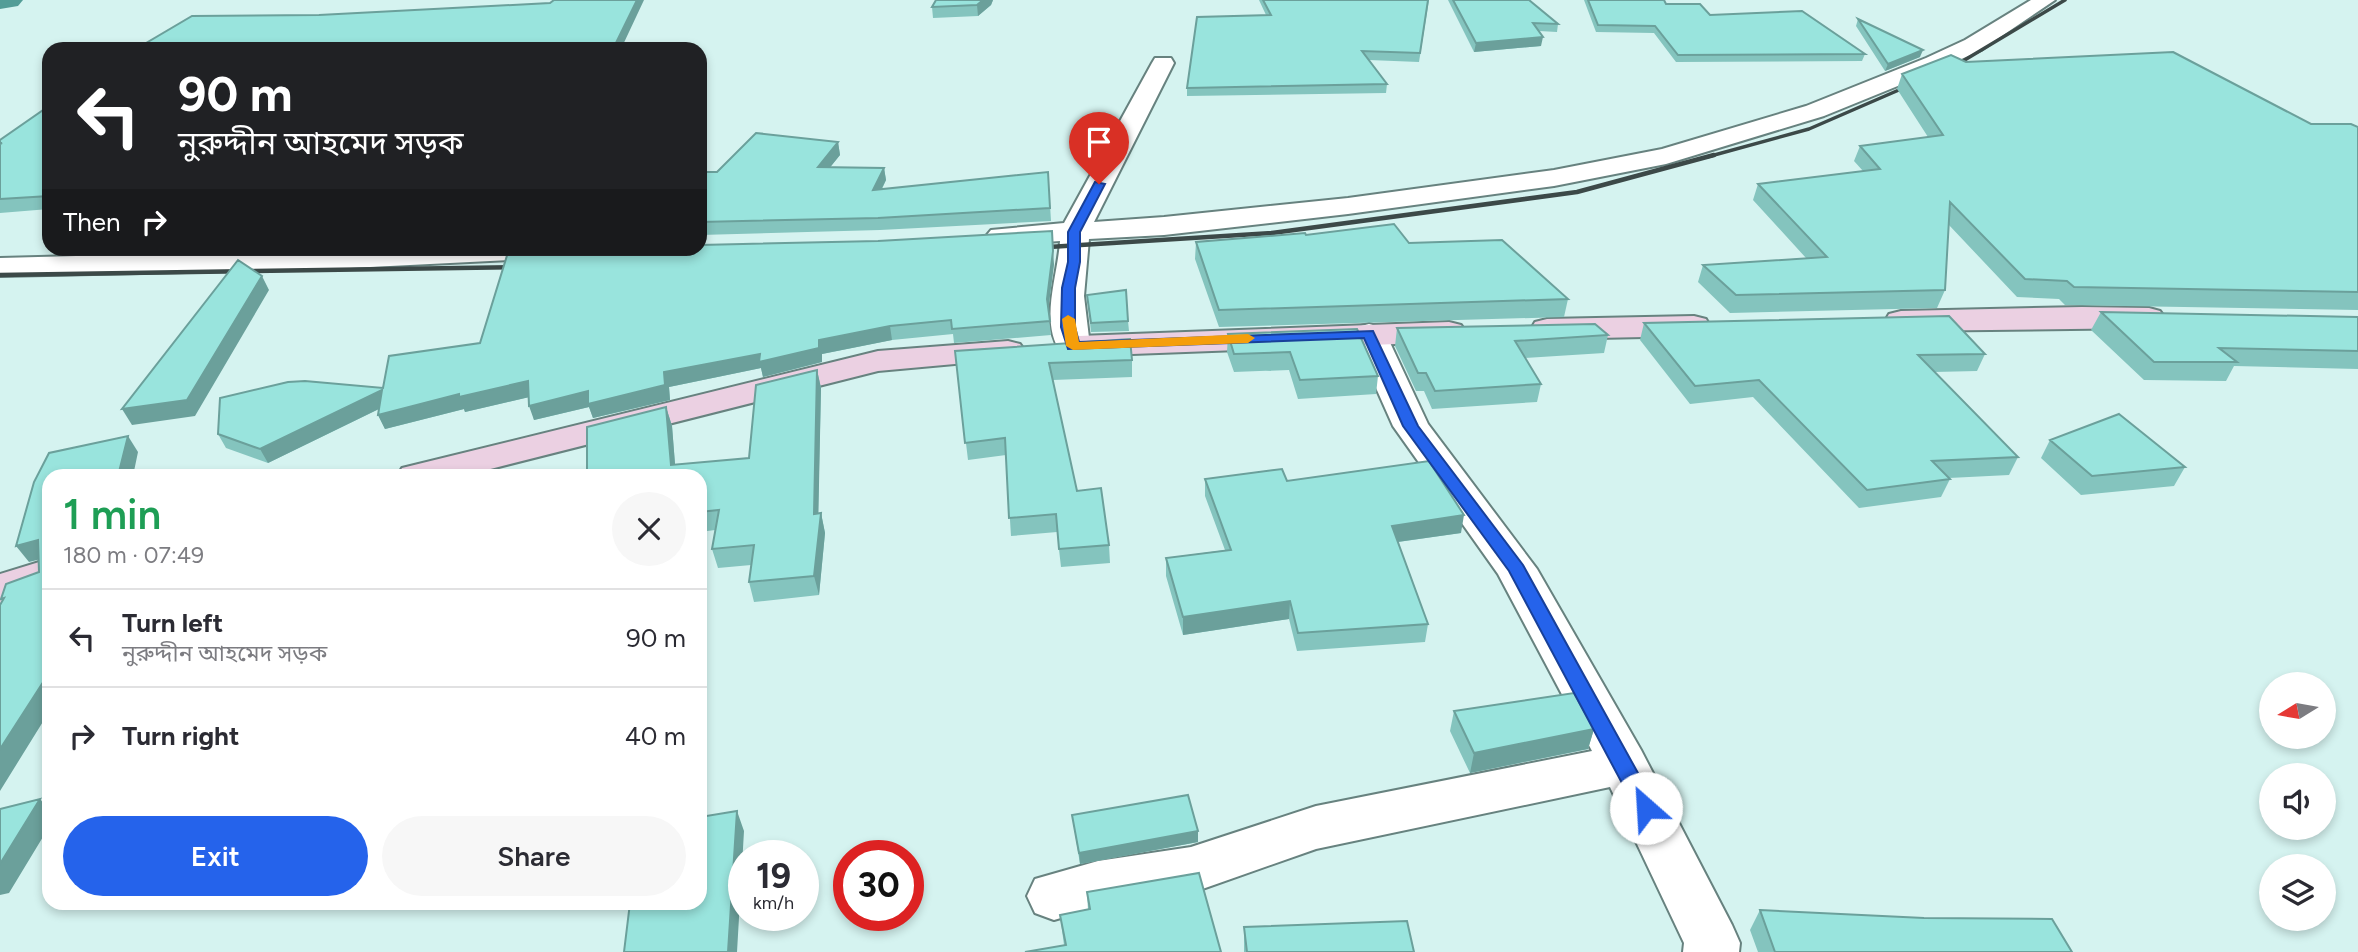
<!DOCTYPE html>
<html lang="en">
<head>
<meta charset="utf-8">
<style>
	body { margin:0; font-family:Figtree,"Noto Sans Bengali",sans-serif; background:#f7f7f7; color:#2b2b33; height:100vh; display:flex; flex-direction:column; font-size:26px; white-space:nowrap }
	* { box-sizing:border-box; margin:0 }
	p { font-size:23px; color:#7c7c81 }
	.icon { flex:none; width:38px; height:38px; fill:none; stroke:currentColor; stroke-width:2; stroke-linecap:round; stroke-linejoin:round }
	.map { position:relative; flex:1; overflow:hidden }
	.drawer { position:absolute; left:42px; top:469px; width:665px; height:441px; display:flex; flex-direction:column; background:#fff; border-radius:21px; box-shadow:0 4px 10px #0003 }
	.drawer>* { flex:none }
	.guide { position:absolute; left:42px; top:42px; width:665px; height:214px; border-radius:21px; box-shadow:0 4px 10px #0003; background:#202124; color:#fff; overflow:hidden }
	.needle { width:46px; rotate:259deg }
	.fabs { position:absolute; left:2259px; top:672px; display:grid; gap:14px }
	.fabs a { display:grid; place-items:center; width:77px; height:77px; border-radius:50%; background:#fff; box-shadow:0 4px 10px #0003; font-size:35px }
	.speed { position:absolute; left:728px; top:840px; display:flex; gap:14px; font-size:35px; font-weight:700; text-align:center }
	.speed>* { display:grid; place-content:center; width:91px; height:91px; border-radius:50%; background:#fff; box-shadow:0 4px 10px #0003; line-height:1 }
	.speed small { font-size:18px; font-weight:400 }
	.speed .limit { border:10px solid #d22; background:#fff; color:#111 }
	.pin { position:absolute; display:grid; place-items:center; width:60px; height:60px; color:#fff; margin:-72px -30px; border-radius:50% 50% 50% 0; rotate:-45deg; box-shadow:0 0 7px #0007 }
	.pin .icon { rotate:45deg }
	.me { position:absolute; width:77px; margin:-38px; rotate:334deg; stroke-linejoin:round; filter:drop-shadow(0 0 5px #0008) }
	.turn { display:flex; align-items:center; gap:24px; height:147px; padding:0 21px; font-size:32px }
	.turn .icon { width:91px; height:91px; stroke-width:2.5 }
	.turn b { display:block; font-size:49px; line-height:60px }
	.then { display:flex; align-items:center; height:66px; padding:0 21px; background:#0003; gap:14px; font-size:26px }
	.round { display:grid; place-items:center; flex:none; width:74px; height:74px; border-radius:37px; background:#f7f7f7 }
	.overview { display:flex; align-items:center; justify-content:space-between; height:119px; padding:0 21px }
	h1 { font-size:42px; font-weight:600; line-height:52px; color:#1e9e55 }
	.button { display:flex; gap:14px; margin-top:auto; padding:14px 21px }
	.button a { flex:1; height:80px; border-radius:42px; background:#2563eb; color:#fff; font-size:28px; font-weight:600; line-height:80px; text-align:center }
	.button a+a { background:#f7f7f7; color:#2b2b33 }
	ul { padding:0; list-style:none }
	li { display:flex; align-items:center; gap:21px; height:98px; padding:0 21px; border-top:2px solid #e1e1e2 }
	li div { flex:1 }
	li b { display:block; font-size:26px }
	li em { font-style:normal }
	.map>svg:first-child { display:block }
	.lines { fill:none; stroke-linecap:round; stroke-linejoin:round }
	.canal { fill:#539d97; fill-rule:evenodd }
	.street-casing { stroke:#67827f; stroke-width:4 }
	.secondary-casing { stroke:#67827f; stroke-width:4 }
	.street { fill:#fff; fill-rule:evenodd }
	.secondary { fill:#ebd0e2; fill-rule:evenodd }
	.rail-far1 { stroke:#3c4948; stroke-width:3.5 }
	.rail { stroke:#3c4948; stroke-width:4.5 }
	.wall { fill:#84c4be }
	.shaded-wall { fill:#6ba09b }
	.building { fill:#99e4dd; stroke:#6ba09b; stroke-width:2 }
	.route { fill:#2563eb; stroke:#184099; stroke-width:2 }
	.slow { fill:#f59e0b }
</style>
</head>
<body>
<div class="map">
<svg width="2358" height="952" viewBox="0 0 2358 952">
	<rect width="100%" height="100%" fill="#d5f3f0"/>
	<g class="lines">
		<path class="canal" d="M 0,0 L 23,0 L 18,6 L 0,9 Z"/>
		<defs>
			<path id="street" d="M 2031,0 L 2055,0 L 1981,50 L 1942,68 L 1824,116 L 1666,164 L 1554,186 L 1348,214 L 1164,235 L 1089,239 L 1084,296 L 1090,346 L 1085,353 L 1073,356 L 1061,353 C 1039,321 1058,276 1060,241 L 1001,245 L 991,242 L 986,236 L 991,230 L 1064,223 L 1152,63 L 1155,58 L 1171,58 L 1174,63 L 1094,222 L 1164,217 L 1348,198 L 1554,170 L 1662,149 L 1806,106 L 1926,58 L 1965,40 Z
				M 380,248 L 588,248 L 584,254 L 573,257 L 330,269 L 0,276 L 0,258 Z
				M 1369,324 L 1381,327 L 1386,334 L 1428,424 L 1537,569 L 1641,750 L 1732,925 L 1740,943 L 1739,952 L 1683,952 L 1684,943 L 1610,787 L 1316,849 L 1191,893 L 1098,907 L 1054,920 L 1035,913 L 1027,896 L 1035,879 L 1098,861 L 1191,847 L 1316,806 L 1592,751 L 1498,574 L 1393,426 L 1352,334 L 1357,327 Z"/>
			<path id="secondary" d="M 2082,307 L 2149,308 L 2160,311 L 2165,318 L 2160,325 L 2149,328 L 1901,331 L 1889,328 L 1885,321 L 1889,314 L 1901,311 Z
				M 1694,316 L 1706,319 L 1710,326 L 1706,333 L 1694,336 L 1547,339 L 1535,336 L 1531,329 L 1535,322 L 1547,319 Z
				M 1449,322 L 1461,325 L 1466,332 L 1461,339 L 1449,342 L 1079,356 L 1067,353 L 1062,346 L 1067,339 L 1079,336 Z
				M 1008,341 L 1020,344 L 1025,351 L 1020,358 L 878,371 L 463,476 L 397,476 L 402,468 L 878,351 Z
				M 49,559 L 49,588 L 0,604 L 0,574 Z"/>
		</defs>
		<use href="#street" class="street-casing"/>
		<use href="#secondary" class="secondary-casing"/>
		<use href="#street" class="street"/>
		<use href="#secondary" class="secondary"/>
		<path class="rail-far1" d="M 1948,70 L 2065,0
			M 1707,157 L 1809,129 L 1915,83"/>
		<path class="rail" d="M 1033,248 L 1272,233 L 1577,192 L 1714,155
			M 0,275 L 523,267"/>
	</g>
	<path class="wall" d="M 936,0 L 993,0 L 991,5 L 978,16 L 933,18 L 932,7 Z
		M 1259,0 L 1429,0 L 1419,62 L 1369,60 L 1387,84 L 1386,93 L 1187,96 L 1187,88 L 1266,15 Z
		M 1448,0 L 1529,0 L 1558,24 L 1557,32 L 1539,31 L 1541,46 L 1474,52 Z
		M 1584,0 L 1664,0 L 1666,4 L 1865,54 L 1862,61 L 1676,62 L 1654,33 L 1596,32 Z
		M 1858,19 L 1920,57 L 1885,71 L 1856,26 Z
		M 1966,62 L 2311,124 L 2358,127 L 2358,310 L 2065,305 L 2059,299 L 2017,297 L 1948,224 L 1945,290 L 1937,308 L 1730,313 L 1698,282 L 1703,265 L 1806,258 L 1753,200 L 1758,184 L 1863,171 L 1854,161 L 1860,146 L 1928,137 L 1897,89 L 1902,74 Z
		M 49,106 L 49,209 L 0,213 L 0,140 Z
		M 838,142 L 840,155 L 830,167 L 884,168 L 886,180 L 882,189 L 1048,172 L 1051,221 L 880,230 L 700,235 L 700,172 L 717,172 Z
		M 1306,235 L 1409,243 L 1568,299 L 1564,317 L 1219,327 L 1195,259 L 1196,242 Z
		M 1054,264 L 1048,310 L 1051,335 L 954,343 L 953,334 L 892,340 L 822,354 L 822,362 L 763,377 L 761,368 L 669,387 L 670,400 L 593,418 L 589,407 L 534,420 L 529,397 L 465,412 L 464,409 L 385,429 L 378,415 L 379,409 L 268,463 L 226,448 L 218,434 L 383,388 L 480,343 Z
		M 1087,295 L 1128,321 L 1129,331 L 1091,332 Z
		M 2101,312 L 2358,317 L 2358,369 L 2234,366 L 2226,381 L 2144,380 L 2091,330 Z
		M 1644,323 L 1985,354 L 1977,371 L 1934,372 L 2018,457 L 2009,475 L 1949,478 L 1950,479 L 1941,497 L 1859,508 L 1753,397 L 1690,404 L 1640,340 Z
		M 1397,328 L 1608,335 L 1604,353 L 1525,358 L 1541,384 L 1537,402 L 1432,409 L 1424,391 L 1416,391 L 1395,346 Z
		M 1228,334 L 1378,376 L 1376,394 L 1298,399 L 1289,370 L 1234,372 L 1227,352 Z
		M 955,351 L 1132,360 L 1132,377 L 1053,380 L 1077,491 L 1109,545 L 1110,563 L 1061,567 L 1057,532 L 1011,536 L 1006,455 L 968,460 Z
		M 817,370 L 821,388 L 818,514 L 821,513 L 825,533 L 819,595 L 754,602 L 749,582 L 751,565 L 718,568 L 712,549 L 715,530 L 700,532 L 700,476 L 585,476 L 666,407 L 672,426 L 675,465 L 749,458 Z
		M 2050,440 L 2185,467 L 2174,486 L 2081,495 L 2041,458 Z
		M 1205,479 L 1287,481 L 1461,533 L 1398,542 L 1428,624 L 1425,642 L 1297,651 L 1289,619 L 1183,635 L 1166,576 L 1166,558 L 1225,550 L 1205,496 Z
		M 1454,711 L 1594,729 L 1588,749 L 1470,773 L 1450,731 Z
		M 1072,815 L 1198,831 L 1198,842 L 1080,864 Z
		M 1087,892 L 1221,952 L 1064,945 L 1060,915 L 1088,910 Z
		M 1760,910 L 1924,918 L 2072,952 L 1758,952 L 1750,930 Z
		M 1244,927 L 1414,952 L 1244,952 Z"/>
	<path class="shaded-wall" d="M 637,0 L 644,0 L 621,49 L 613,49 Z
		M 983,0 L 993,0 L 991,5 L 978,16 L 977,5 Z
		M 1543,37 L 1541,46 L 1474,52 L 1476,43 Z
		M 1923,50 L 1920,57 L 1885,71 L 1888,64 Z
		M 838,142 L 840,155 L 820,180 L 818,167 Z
		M 884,168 L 886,180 L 875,202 L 873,190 Z
		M 1053,251 L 1054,264 L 1048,312 L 1047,299 Z
		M 262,276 L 269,290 L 195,416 L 132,425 L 122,409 Z
		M 890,326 L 892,340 L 822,354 L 822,362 L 763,377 L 761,368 L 669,387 L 670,400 L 593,418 L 589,407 L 534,420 L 529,406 L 664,372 Z
		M 817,370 L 821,388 L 818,533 L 814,514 Z
		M 528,381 L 534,396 L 465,412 L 464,409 L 385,429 L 378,415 L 459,394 Z
		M 382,390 L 389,404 L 268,463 L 260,449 Z
		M 666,407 L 672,426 L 676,476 L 671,465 Z
		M 128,436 L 138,452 L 133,476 L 118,476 Z
		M 821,513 L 825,533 L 819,595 L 814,576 Z
		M 1464,515 L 1461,533 L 1390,543 L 1392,526 Z
		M 38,540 L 49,557 L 29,562 L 16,546 Z
		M 1290,601 L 1289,619 L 1183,635 L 1183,617 Z
		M 49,673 L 49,712 L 0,791 L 0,749 Z
		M 1594,729 L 1588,749 L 1470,773 L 1474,753 Z
		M 40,799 L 49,810 L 49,827 L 9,893 L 0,895 L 0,864 Z
		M 737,811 L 744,831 L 737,952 L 728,952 Z
		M 1198,831 L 1198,842 L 1080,864 L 1079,853 Z"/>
	<path class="building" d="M 554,0 L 637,0 L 613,49 L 136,49 L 192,16 L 319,15 L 550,3 Z
		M 936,0 L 983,0 L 977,5 L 932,7 Z
		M 1263,0 L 1428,0 L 1420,53 L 1362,51 L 1387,84 L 1187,88 L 1197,17 L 1271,15 Z
		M 1453,0 L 1529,0 L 1558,24 L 1533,23 L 1543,37 L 1476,43 Z
		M 1588,0 L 1664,0 L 1666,4 L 1700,4 L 1710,15 L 1802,11 L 1865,54 L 1678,55 L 1655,26 L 1598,25 Z
		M 1858,19 L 1923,50 L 1888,64 Z
		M 2173,52 L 2311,124 L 2351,124 L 2358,127 L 2358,292 L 2074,287 L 2067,281 L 2025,279 L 1950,202 L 1945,290 L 1736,295 L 1703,265 L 1827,257 L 1758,184 L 1880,169 L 1860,146 L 1943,135 L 1902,74 L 1951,55 L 1966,62 Z
		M 49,106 L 49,196 L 0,199 L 0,144 L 2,143 L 0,143 L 0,140 Z
		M 756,133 L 838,142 L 818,167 L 884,168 L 873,190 L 1048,172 L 1050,208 L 878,218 L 700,222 L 700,172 L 717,172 Z
		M 1394,224 L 1409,243 L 1502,240 L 1568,299 L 1219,310 L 1196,242 L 1305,233 L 1306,235 Z
		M 1052,231 L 1053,251 L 1047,299 L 1050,321 L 952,329 L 951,320 L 890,326 L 819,340 L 819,348 L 759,362 L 760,354 L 664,372 L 665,385 L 588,404 L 588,391 L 529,406 L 528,381 L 459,397 L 459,394 L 378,415 L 382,390 L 260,449 L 218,434 L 220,398 L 288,382 L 305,381 L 383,388 L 389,356 L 480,343 L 509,249 L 700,248 L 700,245 L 878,241 Z
		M 238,260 L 262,276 L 187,400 L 122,409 Z
		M 1126,290 L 1128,321 L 1091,323 L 1087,295 Z
		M 2101,312 L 2358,317 L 2358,351 L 2219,348 L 2237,362 L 2154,362 Z
		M 1949,316 L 1985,354 L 1918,355 L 2018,457 L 1932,461 L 1950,479 L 1867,490 L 1759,380 L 1695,386 L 1644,323 Z
		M 1595,324 L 1608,335 L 1515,341 L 1541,384 L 1435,391 L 1426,373 L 1418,373 L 1397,328 Z
		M 1357,329 L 1378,376 L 1300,380 L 1290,352 L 1234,354 L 1228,334 Z
		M 1130,339 L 1132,360 L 1049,363 L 1077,491 L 1101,488 L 1109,545 L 1059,549 L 1056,514 L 1009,518 L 1005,438 L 965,443 L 955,351 Z
		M 817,370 L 814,514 L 821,513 L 814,576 L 749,582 L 754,545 L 712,549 L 719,510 L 700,512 L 700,476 L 585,476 L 587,472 L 587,427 L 666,407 L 671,465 L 749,458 L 756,385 Z
		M 2119,414 L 2185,467 L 2092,476 L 2050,440 Z
		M 128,436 L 118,476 L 49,476 L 49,673 L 0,749 L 0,605 L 4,598 L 1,599 L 6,584 L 39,572 L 38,540 L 16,546 L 34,482 L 49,453 Z
		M 1429,461 L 1464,515 L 1392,526 L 1428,624 L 1298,633 L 1290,601 L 1183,617 L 1166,558 L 1231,550 L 1205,479 L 1282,469 L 1287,481 Z
		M 1574,693 L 1594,729 L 1474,753 L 1454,711 Z
		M 1188,795 L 1198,831 L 1079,853 L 1072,815 Z
		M 40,799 L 0,864 L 0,809 Z
		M 737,811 L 728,952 L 624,952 L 630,903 L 700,903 L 700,817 Z
		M 1199,873 L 1221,952 L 1025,952 L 1066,945 L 1060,915 L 1090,909 L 1087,892 Z
		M 1760,910 L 1924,918 L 2052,919 L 2072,952 L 1775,952 Z
		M 1407,921 L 1414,952 L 1247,952 L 1244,927 Z"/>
	<path class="route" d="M 1095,182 L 1105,184 L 1080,232 L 1080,262 L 1075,288 L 1075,327 L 1079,342 L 1373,331 L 1418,426 L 1523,565 L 1654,802 L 1657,808 L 1654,815 L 1646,817 L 1639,815 L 1509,571 L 1403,426 L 1364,338 L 1068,349 L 1061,327 L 1062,288 L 1068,262 L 1068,232 Z"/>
	<path class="slow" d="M 1068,315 L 1075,319 L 1079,342 L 1248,334 L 1255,338 L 1248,343 L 1073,350 L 1066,346 L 1062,319 Z"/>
</svg>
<div class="fabs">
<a><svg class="needle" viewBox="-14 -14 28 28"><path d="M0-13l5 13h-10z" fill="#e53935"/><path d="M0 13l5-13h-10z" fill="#7c7c81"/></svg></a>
<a><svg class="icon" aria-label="sound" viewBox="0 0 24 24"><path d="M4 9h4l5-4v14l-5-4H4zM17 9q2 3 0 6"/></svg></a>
<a><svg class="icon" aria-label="layers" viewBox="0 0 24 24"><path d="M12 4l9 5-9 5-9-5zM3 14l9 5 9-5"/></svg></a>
</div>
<div class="speed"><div>19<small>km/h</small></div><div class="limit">30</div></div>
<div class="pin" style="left:1099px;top:184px;background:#d93025"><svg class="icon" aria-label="arrive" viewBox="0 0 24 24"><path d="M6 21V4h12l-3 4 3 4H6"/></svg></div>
<svg class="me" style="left:1646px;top:808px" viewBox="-20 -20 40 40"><circle r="19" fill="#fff"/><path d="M0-13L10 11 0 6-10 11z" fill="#2563eb"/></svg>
<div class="guide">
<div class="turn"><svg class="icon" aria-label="left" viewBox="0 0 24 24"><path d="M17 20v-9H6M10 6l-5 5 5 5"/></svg><div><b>90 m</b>নুরুদ্দীন আহমেদ সড়ক</div></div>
<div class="then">Then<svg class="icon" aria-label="right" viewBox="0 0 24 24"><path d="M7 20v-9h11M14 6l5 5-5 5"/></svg></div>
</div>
<section class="drawer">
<div class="overview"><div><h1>1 min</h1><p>180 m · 07:49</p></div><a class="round"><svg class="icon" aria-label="close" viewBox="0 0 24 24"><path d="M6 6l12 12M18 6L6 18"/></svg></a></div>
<ul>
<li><svg class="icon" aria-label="left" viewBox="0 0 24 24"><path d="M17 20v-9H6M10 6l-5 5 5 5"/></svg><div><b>Turn left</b><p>নুরুদ্দীন আহমেদ সড়ক</p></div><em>90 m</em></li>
<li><svg class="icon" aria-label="right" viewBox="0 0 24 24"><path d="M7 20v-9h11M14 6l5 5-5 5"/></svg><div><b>Turn right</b></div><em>40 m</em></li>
</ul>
<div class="button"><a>Exit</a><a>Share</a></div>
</section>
</div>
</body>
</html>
